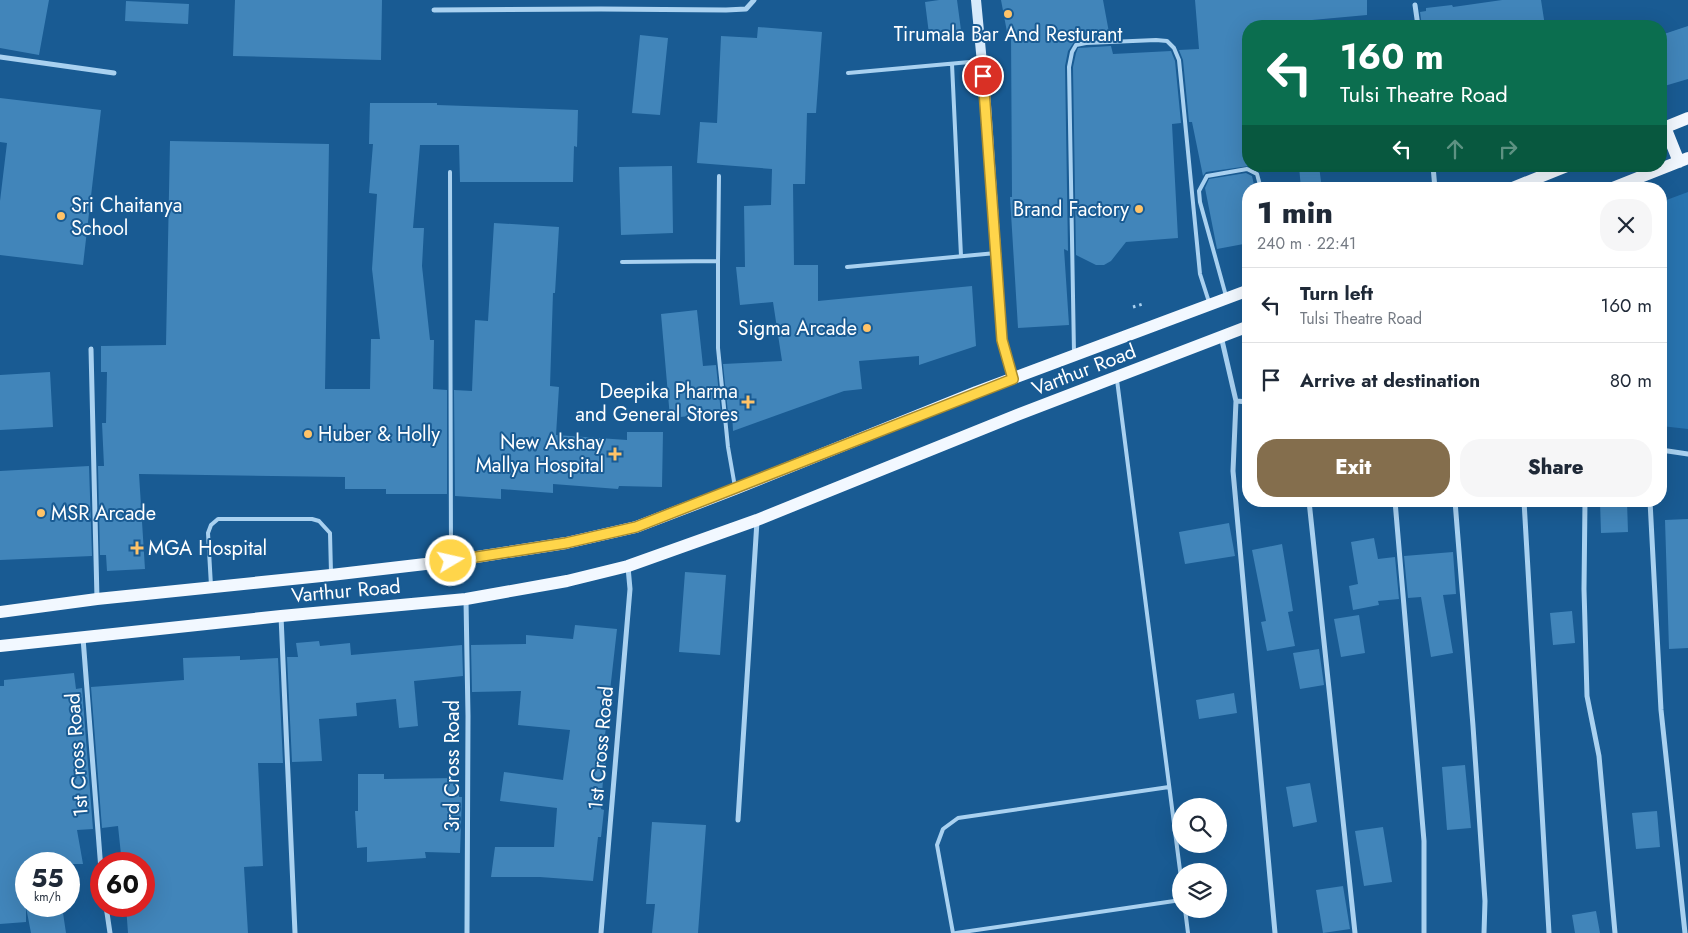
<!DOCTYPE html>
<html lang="en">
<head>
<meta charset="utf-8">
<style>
	body { margin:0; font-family:Jost,sans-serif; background:#f6f6f7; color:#1f2937; height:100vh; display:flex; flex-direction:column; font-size:19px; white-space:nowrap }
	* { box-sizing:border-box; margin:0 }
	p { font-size:16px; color:#747a83 }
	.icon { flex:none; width:28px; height:28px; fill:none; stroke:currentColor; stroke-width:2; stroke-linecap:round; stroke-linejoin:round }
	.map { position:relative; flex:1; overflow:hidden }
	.side { position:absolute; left:1242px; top:182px; width:425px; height:325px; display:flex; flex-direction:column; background:#fff; border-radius:20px; box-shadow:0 5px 20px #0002 }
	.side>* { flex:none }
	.guide { position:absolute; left:1242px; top:20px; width:425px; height:152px; border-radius:20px; box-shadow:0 5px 20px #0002; background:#0b6e4f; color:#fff; overflow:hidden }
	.tools { position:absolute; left:1172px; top:798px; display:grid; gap:10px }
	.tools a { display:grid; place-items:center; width:55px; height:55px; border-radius:50%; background:#fff; box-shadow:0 5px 20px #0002; font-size:25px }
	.speed { position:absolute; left:15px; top:852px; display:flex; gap:10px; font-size:25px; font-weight:700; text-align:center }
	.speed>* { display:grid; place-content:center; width:65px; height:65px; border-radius:50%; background:#fff; box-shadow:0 5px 20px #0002; line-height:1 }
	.speed small { font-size:12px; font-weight:400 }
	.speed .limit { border:8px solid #d22; background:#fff; color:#111 }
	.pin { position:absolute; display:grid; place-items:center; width:42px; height:42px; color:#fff; margin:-21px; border:2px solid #fff; border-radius:50%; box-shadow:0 1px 5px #0007 }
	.me { position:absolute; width:55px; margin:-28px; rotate:81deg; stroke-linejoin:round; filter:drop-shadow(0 0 4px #0008) }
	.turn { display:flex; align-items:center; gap:18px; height:105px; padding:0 15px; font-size:22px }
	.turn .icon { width:65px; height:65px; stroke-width:2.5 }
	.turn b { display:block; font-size:35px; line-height:42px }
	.lanes { display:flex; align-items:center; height:48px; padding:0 15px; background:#0003; justify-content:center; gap:25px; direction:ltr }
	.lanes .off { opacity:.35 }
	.round { display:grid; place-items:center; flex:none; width:52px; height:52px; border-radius:20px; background:#f6f6f7 }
	.head { display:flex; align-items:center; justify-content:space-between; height:85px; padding:0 15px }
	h1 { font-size:30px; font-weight:800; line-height:38px }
	.action { display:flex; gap:10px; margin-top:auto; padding:10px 15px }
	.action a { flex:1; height:58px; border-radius:20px; background:#846e4d; color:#fff; font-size:20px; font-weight:800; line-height:58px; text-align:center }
	.action a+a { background:#f6f6f7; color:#1f2937 }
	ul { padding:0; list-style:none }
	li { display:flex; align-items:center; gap:15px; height:75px; padding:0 15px; border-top:1px solid #e0e1e3 }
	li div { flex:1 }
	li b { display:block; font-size:19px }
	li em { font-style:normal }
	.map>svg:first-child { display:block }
	.grass { fill:#2874b0 }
	.building { fill:#4185ba }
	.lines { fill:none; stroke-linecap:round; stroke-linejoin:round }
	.path { stroke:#a9d1f0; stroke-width:3; stroke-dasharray:2.5 4; stroke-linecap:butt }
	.lane { stroke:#a9d1f0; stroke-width:4 }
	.street { stroke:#a9d1f0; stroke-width:5 }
	.secondary { stroke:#d7eafb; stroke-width:10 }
	.primary { stroke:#f2f8ff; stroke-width:12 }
	.route-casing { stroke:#a68a30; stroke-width:12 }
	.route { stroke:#ffd54a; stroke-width:9 }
	.poi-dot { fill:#ffc368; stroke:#195b93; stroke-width:2 }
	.labels { text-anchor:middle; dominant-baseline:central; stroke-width:4; stroke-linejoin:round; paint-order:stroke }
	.poi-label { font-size:20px; fill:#fff; stroke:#195b93; text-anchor:start }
	.street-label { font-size:20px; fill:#fff; stroke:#195b93 }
</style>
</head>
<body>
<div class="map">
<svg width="1688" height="933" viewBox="0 0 1688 933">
	<rect width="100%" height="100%" fill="#195b93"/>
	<path class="grass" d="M 1688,192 L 1688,429 L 1661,426 L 1661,202 Z"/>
	<path class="building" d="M 0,0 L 49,0 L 39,55 L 0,48 Z
		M 235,0 L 382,0 L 381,60 L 233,56 Z
		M 939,0 L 957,0 L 961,30 L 929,34 L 925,2 Z
		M 1001,0 L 1103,0 L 1110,38 L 1086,39 L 1074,42 L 1068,51 L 1065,66 L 1068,251 L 1064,249 L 1069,325 L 1018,328 L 1010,197 L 1012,197 L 1011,32 L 1007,32 Z
		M 1195,0 L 1367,0 L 1367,15 L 1312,20 L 1313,26 L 1249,26 L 1249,166 L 1206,172 L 1203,176 L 1192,122 L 1189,122 L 1183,60 L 1179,50 L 1199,49 Z
		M 1502,0 L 1541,0 L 1545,26 L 1422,26 L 1420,12 L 1426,11 L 1426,8 L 1452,5 L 1453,7 Z
		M 126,1 L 189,4 L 188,24 L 125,21 Z
		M 1688,26 L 1688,79 L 1661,87 L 1661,35 Z
		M 758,27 L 822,32 L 816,113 L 807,113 L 805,184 L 793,184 L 794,265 L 818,265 L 818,301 L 972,286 L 976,346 L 919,365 L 919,356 L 859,361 L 862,389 L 844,391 L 733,431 L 732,412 L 728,413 L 723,364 L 782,361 L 773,302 L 740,305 L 736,267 L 745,267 L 744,206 L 771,205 L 772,169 L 697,163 L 700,122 L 717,123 L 721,36 L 757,38 Z
		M 640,35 L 668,38 L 660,115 L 632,113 Z
		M 1111,46 L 1113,54 L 1171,51 L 1175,61 L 1181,123 L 1172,124 L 1178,238 L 1126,242 L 1111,261 L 1104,265 L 1096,265 L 1076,255 L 1073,67 L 1076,53 L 1078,48 Z
		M 0,98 L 101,110 L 83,265 L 0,255 L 0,201 L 7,143 L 0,142 Z
		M 370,103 L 437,103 L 437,105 L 578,110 L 577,147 L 574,146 L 573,182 L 460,182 L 459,145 L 420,145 L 413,228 L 424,228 L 422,266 L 430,340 L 434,340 L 433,389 L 447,390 L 447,494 L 386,494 L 386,489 L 345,489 L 345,477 L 139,474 L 145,569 L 107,571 L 106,555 L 100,555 L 98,466 L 104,466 L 102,423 L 106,423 L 107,372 L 101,372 L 101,346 L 166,345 L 170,141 L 329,144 L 325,389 L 370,389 L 371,339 L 380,339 L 372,269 L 377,194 L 369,193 L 373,144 L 369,144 Z
		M 672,166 L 673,233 L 621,235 L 619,167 Z
		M 1299,166 L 1319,166 L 1322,189 L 1301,189 Z
		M 1246,173 L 1252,176 L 1255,189 L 1249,189 L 1249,243 L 1217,249 L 1205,188 L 1209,179 Z
		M 494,223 L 559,227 L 555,293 L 553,293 L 550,386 L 559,387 L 556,435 L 627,440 L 627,432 L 663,432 L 662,487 L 619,486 L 618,489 L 553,484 L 553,493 L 501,489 L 501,499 L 455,496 L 454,390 L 472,391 L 475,320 L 488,321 Z
		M 697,310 L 703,366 L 716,365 L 721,413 L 670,418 L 661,314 Z
		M 50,372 L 53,427 L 0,430 L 0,375 Z
		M 89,466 L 92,556 L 0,560 L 0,471 Z
		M 1600,501 L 1627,501 L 1628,532 L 1601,533 Z
		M 1688,519 L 1688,648 L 1669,649 L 1665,520 Z
		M 1229,523 L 1235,556 L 1185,564 L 1179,532 Z
		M 1374,538 L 1378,559 L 1395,557 L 1399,599 L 1378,601 L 1379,605 L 1353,610 L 1349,586 L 1358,584 L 1351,542 Z
		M 1282,544 L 1293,611 L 1288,612 L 1295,646 L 1267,651 L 1261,622 L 1266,621 L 1252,550 Z
		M 1453,552 L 1456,594 L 1443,595 L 1453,653 L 1431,657 L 1421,597 L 1408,598 L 1404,556 Z
		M 685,572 L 726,575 L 720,655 L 679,652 Z
		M 1572,611 L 1575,643 L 1553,645 L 1550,613 Z
		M 1359,615 L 1365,653 L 1341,657 L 1334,619 Z
		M 575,625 L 617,629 L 604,744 L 608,744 L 603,780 L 601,809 L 604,810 L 601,837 L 598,837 L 593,881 L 540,877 L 491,877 L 495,847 L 554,847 L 557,808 L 500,801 L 504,772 L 563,780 L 570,730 L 518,725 L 521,691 L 472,692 L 471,645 L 526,644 L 526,635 L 573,639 Z
		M 319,641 L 320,646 L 350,643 L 351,655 L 462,645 L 463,676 L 414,681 L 418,726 L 399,728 L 396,699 L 356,703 L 357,716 L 319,719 L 322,761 L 292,762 L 287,657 L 298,657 L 296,643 Z
		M 1319,649 L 1324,685 L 1300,689 L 1293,653 Z
		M 240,656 L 240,660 L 278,658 L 283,763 L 258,763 L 263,866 L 244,867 L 248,933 L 128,933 L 126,906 L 144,906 L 144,864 L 122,864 L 118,826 L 102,828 L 91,687 L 184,680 L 183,658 Z
		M 74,673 L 76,689 L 82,688 L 93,829 L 77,830 L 83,864 L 26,864 L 26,906 L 62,906 L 66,933 L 31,933 L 26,907 L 26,922 L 0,924 L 0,686 L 4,686 L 4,680 Z
		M 1234,693 L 1237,713 L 1199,719 L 1196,700 Z
		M 1465,765 L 1471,828 L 1447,830 L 1442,767 Z
		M 358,774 L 384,774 L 384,779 L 458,778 L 459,797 L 462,797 L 460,853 L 425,852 L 426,858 L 367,862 L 367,847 L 357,848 L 355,811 L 358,811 Z
		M 1310,783 L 1317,822 L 1293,827 L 1286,787 Z
		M 1657,811 L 1660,847 L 1636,849 L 1632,813 Z
		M 652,822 L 706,825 L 698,933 L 652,933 L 655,904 L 646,904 Z
		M 1383,827 L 1392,882 L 1364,886 L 1355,831 Z
		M 1343,886 L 1350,929 L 1323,933 L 1316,890 Z
		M 1596,911 L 1600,933 L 1575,933 L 1572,915 Z"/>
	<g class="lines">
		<path class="path" d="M 1133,307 L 1143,304"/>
		<path class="lane" d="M 952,64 L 961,256
			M 848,73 L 981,61
			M 450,172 L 451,559
			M 718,261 L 719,176
			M 622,262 L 718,261 L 718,348 L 728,447 L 735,487
			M 847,267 L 996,253
			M 1226,296 L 1200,202 L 1199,191 L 1207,176 L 1247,169 L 1257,174 L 1261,189
			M 1074,353 L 1069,67 L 1072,52 L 1076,45 L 1086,43 L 1156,40 L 1167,41 L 1174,48 L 1179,60 L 1200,274 L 1209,302
			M 1117,380 L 1181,878
			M 211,586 L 208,533 L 211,525 L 218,519 L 312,519 L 319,521 L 330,533 L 331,573
			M 1185,909 L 1188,933
			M 953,933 L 937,845 L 943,829 L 958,818 L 1169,787
			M 956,933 L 1181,900"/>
		<path class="street" d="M 1415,5 L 1418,26
			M 434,10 L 601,9 L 726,10 L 746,9 L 754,0
			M 0,57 L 114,73
			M 1433,166 L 1435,189
			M 1221,336 L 1236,401 L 1249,402
			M 91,349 L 97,599
			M 1236,401 L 1233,471 L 1275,933
			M 1661,450 L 1688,454
			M 1309,501 L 1355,933
			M 1395,501 L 1424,841 L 1424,933
			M 1455,501 L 1473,726 L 1485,901 L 1484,933
			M 1524,501 L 1549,933
			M 1585,501 L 1584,589 L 1587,696 L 1599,756 L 1615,933
			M 1650,501 L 1661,710 L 1685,933
			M 466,600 L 468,716 L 467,933
			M 281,616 L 295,933
			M 83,638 L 101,870
			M 738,820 L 757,521
			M 106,906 L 110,933
			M 601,933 L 630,589 L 628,567"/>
		<path class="secondary" d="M 976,0 L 986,105 L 1002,340 L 1013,379"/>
		<path class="primary" d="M 1665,127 L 1679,162
			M 1661,129 L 1688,118
			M 1510,189 L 1567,166
			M 1610,189 L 1688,158
			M 0,612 L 97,599 L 331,575 L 451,561 L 566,543 L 636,527 L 735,489 L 976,392 L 1249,290
			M 0,646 L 281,616 L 466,599 L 567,581 L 628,566 L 757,520 L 1017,415 L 1249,326"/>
	</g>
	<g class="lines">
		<defs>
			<path id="route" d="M 451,561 L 566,543 L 636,527 L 1013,379 L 1002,340 L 983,76"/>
		</defs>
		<use href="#route" class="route-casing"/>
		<use href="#route" class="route"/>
	</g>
	<g class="poi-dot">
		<circle cx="1008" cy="14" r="5"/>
		<circle cx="1139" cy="209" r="5"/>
		<circle cx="61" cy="216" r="5"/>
		<circle cx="867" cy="328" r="5"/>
		<path d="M745.5 394.5h5v5h5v5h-5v5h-5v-5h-5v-5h5z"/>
		<circle cx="308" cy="434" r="5"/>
		<path d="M612.5 446.5h5v5h5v5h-5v5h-5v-5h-5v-5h5z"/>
		<circle cx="41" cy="513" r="5"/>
		<path d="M134.5 540.5h5v5h5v5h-5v5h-5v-5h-5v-5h5z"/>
	</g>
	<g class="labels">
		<g class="poi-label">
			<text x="1008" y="34" text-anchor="middle">Tirumala Bar And Resturant</text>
			<text x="71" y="205">Sri Chaitanya<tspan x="71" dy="23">School</tspan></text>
			<text x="1129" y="209" text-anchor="end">Brand Factory</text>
			<text x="857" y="328" text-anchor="end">Sigma Arcade</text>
			<text x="738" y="391" text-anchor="end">Deepika Pharma<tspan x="738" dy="23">and General Stores</tspan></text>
			<text x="318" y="434">Huber &amp; Holly</text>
			<text x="604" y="442" text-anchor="end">New Akshay<tspan x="604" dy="23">Mallya Hospital</tspan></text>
			<text x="51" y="513">MSR Arcade</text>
			<text x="148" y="548">MGA Hospital</text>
		</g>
		<g class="street-label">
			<text transform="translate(1084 370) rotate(-21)">Varthur Road</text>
			<text transform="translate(346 591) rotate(-5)">Varthur Road</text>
			<text transform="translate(601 748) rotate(-85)">1st Cross Road</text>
			<text transform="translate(77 755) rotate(-94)">1st Cross Road</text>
			<text transform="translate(452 766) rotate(-90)">3rd Cross Road</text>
		</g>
	</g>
</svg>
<div class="tools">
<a><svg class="icon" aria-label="search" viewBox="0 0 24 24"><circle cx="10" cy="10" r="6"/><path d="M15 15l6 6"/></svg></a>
<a><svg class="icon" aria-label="layers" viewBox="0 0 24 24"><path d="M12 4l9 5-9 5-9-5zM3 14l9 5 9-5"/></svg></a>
</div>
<div class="speed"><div>55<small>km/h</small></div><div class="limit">60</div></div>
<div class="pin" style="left:983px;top:76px;background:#d93025"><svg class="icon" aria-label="arrive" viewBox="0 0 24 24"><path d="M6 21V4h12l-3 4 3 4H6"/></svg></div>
<svg class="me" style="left:451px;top:561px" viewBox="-20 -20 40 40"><circle r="17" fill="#ffd54a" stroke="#fff" stroke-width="3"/><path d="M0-11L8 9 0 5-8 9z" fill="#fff"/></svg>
<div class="guide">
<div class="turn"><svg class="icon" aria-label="left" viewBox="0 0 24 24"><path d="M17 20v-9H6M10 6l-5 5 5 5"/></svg><div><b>160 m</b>Tulsi Theatre Road</div></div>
<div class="lanes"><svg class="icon" aria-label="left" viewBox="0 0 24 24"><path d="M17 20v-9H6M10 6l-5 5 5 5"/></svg><svg class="icon off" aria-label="ahead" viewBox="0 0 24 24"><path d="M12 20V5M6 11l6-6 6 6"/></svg><svg class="icon off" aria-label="right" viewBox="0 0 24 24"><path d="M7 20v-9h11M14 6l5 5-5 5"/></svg></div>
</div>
<section class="side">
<div class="head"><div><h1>1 min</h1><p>240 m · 22:41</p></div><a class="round"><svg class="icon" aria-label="close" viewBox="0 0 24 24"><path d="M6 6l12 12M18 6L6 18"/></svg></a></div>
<ul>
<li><svg class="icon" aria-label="left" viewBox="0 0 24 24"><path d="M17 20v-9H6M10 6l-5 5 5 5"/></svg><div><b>Turn left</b><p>Tulsi Theatre Road</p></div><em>160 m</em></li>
<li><svg class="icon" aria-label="arrive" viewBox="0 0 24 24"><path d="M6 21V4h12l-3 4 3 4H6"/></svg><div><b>Arrive at destination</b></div><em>80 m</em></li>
</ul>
<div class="action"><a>Exit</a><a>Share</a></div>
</section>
</div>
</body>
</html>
